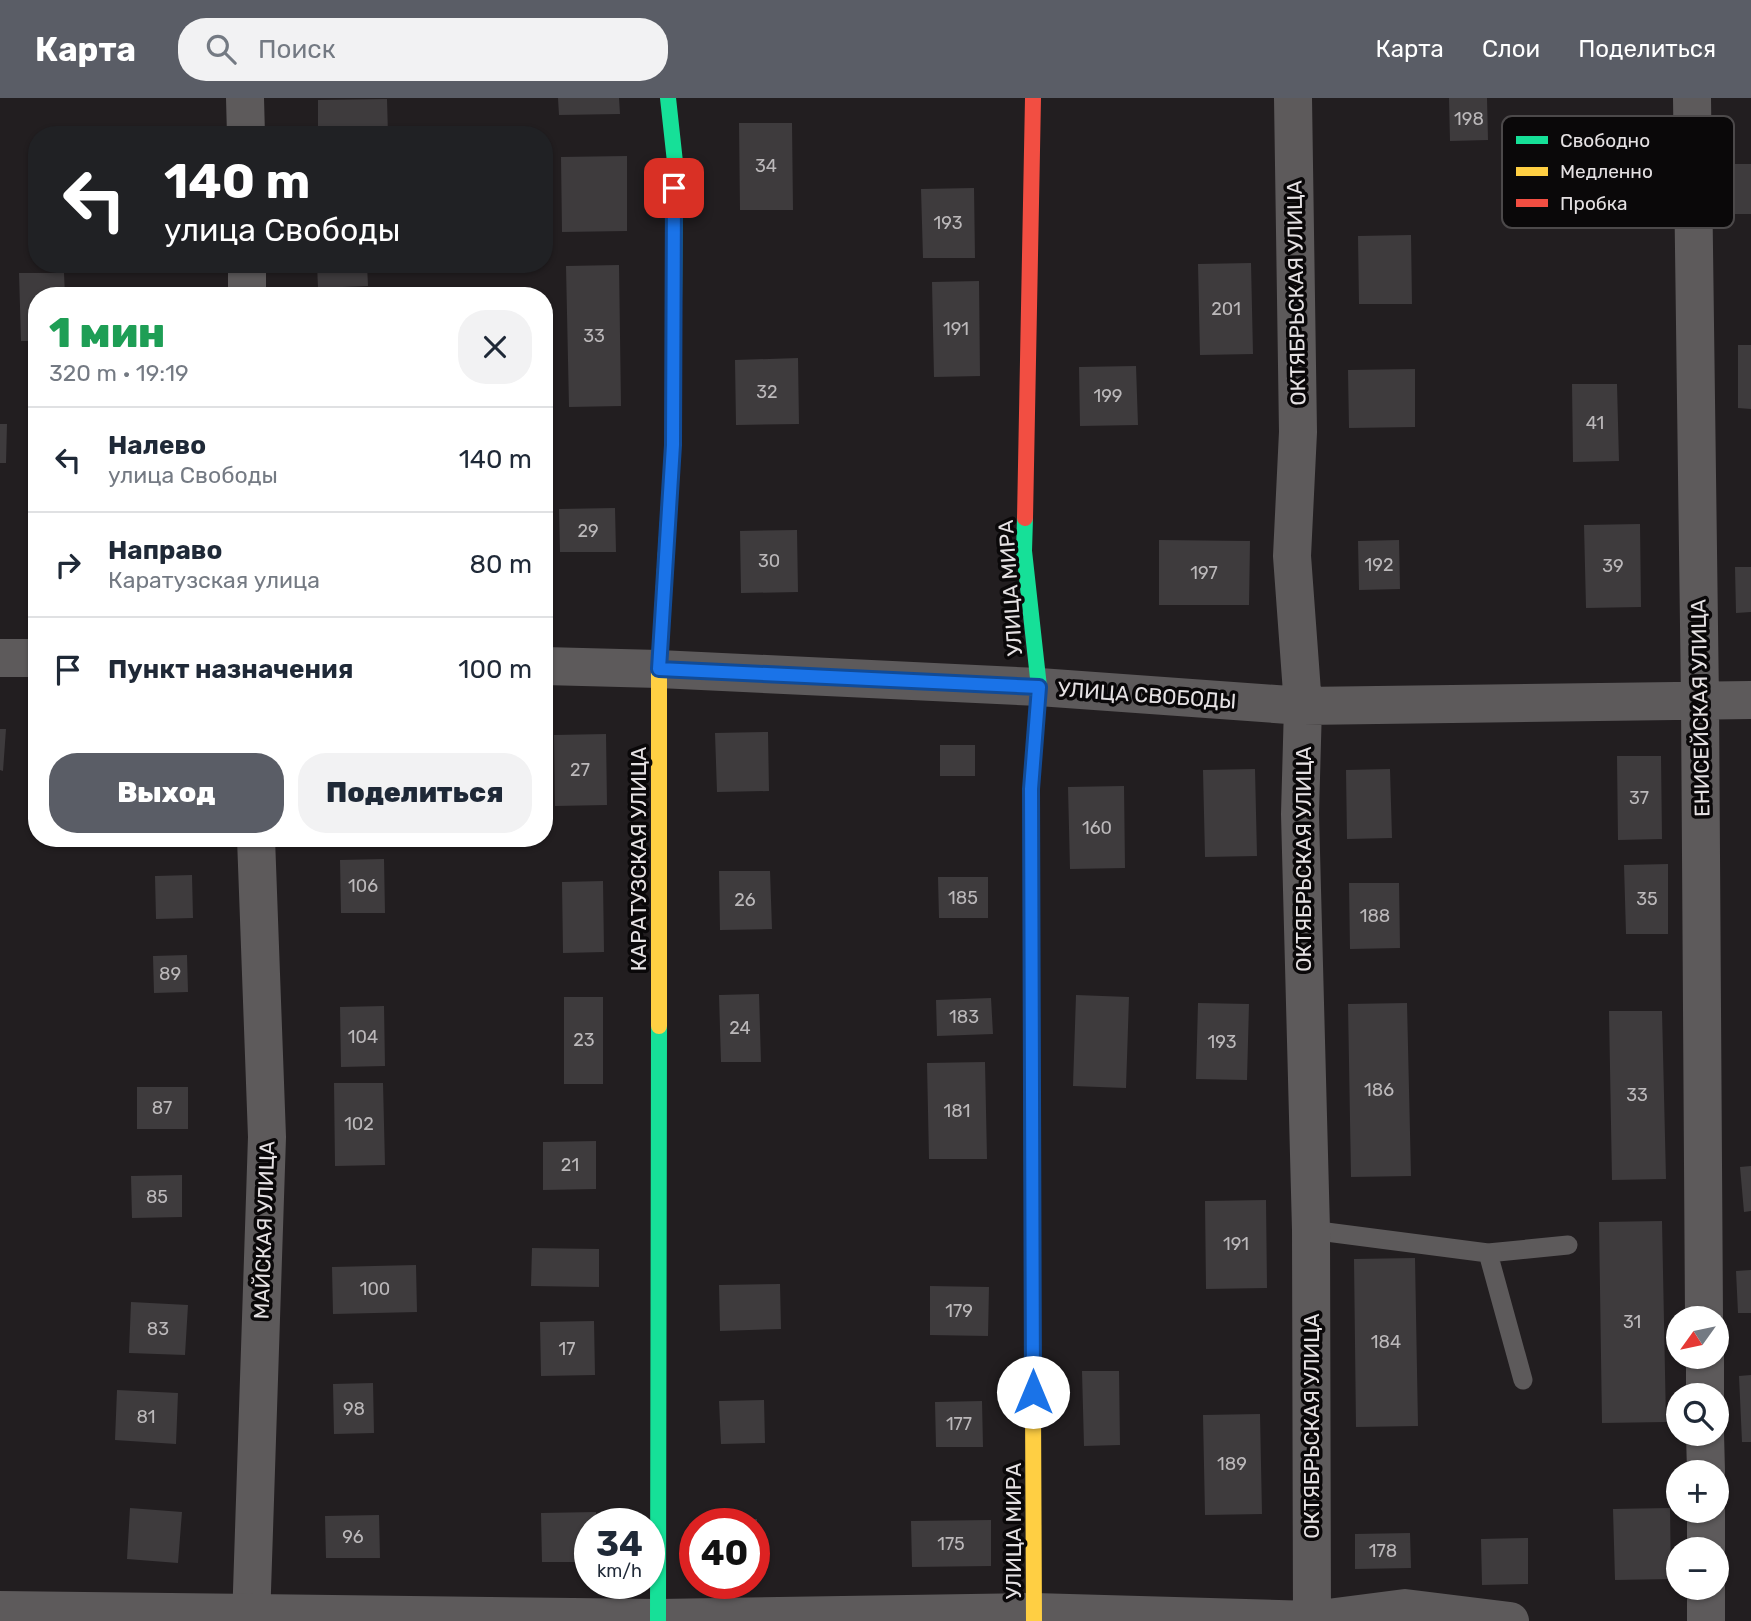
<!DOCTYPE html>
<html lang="ru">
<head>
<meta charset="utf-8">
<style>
	body { margin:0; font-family:Rubik,sans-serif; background:#f2f2f3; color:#1f2937; height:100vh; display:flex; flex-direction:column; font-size:26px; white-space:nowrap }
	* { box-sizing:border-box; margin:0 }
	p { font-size:23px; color:#747a83 }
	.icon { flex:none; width:38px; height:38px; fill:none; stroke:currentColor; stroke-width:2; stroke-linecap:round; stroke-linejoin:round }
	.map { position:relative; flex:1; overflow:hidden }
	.side { position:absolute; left:28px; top:189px; width:525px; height:560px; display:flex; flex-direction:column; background:#fff; border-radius:28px; box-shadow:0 2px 5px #0004 }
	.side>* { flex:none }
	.guide { position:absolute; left:28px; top:28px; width:525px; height:147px; border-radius:28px; box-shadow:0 2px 5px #0004; background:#202124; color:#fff; overflow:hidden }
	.needle { width:46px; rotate:237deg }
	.tools { position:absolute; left:1666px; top:1208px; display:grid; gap:14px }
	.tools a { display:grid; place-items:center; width:63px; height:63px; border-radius:50%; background:#fff; box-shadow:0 2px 5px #0004; font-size:35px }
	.speed { position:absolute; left:574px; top:1410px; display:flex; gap:14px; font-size:35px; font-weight:700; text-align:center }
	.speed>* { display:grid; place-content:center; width:91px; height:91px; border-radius:50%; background:#fff; box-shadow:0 2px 5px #0004; line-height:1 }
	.speed small { font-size:18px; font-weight:400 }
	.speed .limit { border:10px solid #d22; background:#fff; color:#111 }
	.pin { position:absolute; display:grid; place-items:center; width:60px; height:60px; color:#fff; margin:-30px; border-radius:14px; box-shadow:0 4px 10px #0006 }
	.me { position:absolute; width:77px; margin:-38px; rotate:0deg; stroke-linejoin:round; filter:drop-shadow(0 0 5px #0008) }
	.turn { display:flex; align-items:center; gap:24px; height:147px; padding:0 21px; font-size:32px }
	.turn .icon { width:91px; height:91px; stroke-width:2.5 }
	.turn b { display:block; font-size:49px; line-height:60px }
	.round { display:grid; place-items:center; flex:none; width:74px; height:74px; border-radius:28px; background:#f2f2f3 }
	.summary { display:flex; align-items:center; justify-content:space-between; height:119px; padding:0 21px }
	h1 { font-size:42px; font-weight:800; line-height:52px; color:#1e9e55 }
	.primary-button { display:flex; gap:14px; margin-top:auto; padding:14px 21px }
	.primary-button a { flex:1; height:80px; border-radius:28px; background:#5a5d66; color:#fff; font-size:28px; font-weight:800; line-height:80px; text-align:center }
	.primary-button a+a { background:#f2f2f3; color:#1f2937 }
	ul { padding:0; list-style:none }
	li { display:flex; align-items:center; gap:21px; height:105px; padding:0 21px; border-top:2px solid #e0e1e3 }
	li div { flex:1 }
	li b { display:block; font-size:26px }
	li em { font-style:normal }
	header { display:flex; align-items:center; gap:42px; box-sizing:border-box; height:98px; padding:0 35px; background:#5a5d66; color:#fff }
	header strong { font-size:33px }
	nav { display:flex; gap:38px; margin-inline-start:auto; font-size:24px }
	.search { width:490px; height:63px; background:#f2f2f3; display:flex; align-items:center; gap:18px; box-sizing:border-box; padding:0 24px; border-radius:28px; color:#747a83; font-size:26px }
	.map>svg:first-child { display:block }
	.building { fill:#3e3b3d }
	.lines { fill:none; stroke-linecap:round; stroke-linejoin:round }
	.lane { stroke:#5d5a5b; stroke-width:19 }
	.street { stroke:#5d5a5b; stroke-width:38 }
	.fast { stroke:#16e098; stroke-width:16 }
	.slow { stroke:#ffcf43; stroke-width:16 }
	.jam { stroke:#f24e42; stroke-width:16 }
	.route-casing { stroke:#114b97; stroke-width:18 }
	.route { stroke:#1a73e8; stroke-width:12 }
	.labels { text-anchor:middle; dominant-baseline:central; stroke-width:7; stroke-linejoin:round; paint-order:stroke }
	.number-label { font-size:18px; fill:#bbb8ba }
	.street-label { font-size:21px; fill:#e5e1e3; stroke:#0a0809 }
	.key { fill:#0a0809; stroke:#4c494a; stroke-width:2 }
	.key-label { font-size:19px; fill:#e5e1e3 }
</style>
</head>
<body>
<header>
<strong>Карта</strong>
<div class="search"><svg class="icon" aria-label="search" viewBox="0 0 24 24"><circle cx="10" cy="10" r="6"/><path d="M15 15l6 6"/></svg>Поиск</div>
<nav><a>Карта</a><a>Слои</a><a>Поделиться</a></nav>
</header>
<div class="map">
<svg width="1751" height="1523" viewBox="0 0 1751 1523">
	<rect width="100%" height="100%" fill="#221e20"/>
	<path class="building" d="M 558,0 L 619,0 L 620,16 L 559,17 Z
		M 1449,0 L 1487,0 L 1488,42 L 1450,43 Z
		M 387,1 L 388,37 L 318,37 L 318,2 Z
		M 739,25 L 792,25 L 793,112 L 740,112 Z
		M 627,58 L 627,133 L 562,134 L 561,59 Z
		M 1734,66 L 1751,66 L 1751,116 L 1735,116 Z
		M 974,90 L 975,160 L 923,160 L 921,91 Z
		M 1411,137 L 1412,206 L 1359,206 L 1358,138 Z
		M 1251,165 L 1253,256 L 1200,257 L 1198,166 Z
		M 317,166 L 367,166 L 368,188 L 318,190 Z
		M 619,167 L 621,308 L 569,309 L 566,168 Z
		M 19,175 L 64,175 L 65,198 L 37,198 L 37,243 L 21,243 Z
		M 979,183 L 980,278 L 934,279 L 932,184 Z
		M 1738,247 L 1751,247 L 1751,311 L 1738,310 Z
		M 798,260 L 799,326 L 736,327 L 735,262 Z
		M 1136,268 L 1138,327 L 1080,328 L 1079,269 Z
		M 1415,271 L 1415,329 L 1349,330 L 1348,272 Z
		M 1572,286 L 1617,286 L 1619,363 L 1573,364 Z
		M 0,326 L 7,326 L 6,365 L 0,365 Z
		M 615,410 L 616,454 L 560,454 L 559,411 Z
		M 1640,426 L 1641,509 L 1586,510 L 1584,427 Z
		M 797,432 L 798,494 L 741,495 L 740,433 Z
		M 1159,442 L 1250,443 L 1249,507 L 1159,507 Z
		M 1399,442 L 1400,491 L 1359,492 L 1358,443 Z
		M 1735,469 L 1751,469 L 1751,514 L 1736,515 Z
		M 0,631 L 6,631 L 3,673 L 0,672 Z
		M 768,634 L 769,693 L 717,694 L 715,635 Z
		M 606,636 L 607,707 L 555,708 L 554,637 Z
		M 940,647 L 975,647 L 975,678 L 940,678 Z
		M 1617,658 L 1661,658 L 1662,741 L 1618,742 Z
		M 1255,671 L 1257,758 L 1205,759 L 1203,672 Z
		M 1390,671 L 1392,740 L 1347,741 L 1346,672 Z
		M 1124,688 L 1125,770 L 1070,771 L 1068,689 Z
		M 384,761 L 385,815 L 341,815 L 340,762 Z
		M 1668,766 L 1668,836 L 1626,836 L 1624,767 Z
		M 719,773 L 770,773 L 772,831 L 720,832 Z
		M 192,777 L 193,820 L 156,821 L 155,778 Z
		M 938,779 L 988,779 L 988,820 L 939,820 Z
		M 603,783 L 604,854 L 563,855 L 562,784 Z
		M 1349,785 L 1399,785 L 1400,850 L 1350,851 Z
		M 187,857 L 188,894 L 154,895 L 153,858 Z
		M 759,896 L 761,964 L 721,964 L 719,897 Z
		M 1076,897 L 1129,899 L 1126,990 L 1073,988 Z
		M 564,899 L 603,899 L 603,986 L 564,986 Z
		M 991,900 L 993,936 L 937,938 L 936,902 Z
		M 1198,905 L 1249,906 L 1247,982 L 1196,981 Z
		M 1407,905 L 1411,1078 L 1351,1079 L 1348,906 Z
		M 384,908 L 385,968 L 341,969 L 340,909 Z
		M 1609,913 L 1662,913 L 1666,1081 L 1612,1082 Z
		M 985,964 L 987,1061 L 929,1061 L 927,965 Z
		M 334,985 L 383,985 L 385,1067 L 335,1068 Z
		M 137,989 L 188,989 L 188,1031 L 137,1031 Z
		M 596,1043 L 596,1091 L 543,1092 L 543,1044 Z
		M 1751,1068 L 1751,1113 L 1744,1114 L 1740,1069 Z
		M 182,1077 L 182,1119 L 132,1120 L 131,1078 Z
		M 1266,1102 L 1267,1190 L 1206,1191 L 1205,1103 Z
		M 1662,1123 L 1666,1324 L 1602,1325 L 1599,1124 Z
		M 532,1150 L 599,1151 L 599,1189 L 531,1188 Z
		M 1415,1160 L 1418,1328 L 1356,1329 L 1354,1161 Z
		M 416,1167 L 417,1214 L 333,1216 L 332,1169 Z
		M 1751,1172 L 1751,1215 L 1738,1215 L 1736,1173 Z
		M 780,1186 L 781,1231 L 720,1233 L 719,1187 Z
		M 930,1188 L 989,1189 L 988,1238 L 930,1237 Z
		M 131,1204 L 188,1207 L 185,1257 L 129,1255 Z
		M 594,1223 L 595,1277 L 541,1278 L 540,1224 Z
		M 1082,1273 L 1119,1273 L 1120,1347 L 1084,1348 Z
		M 1751,1277 L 1751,1344 L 1742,1344 L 1739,1278 Z
		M 373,1285 L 374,1335 L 334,1336 L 333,1286 Z
		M 117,1292 L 178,1295 L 176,1346 L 115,1342 Z
		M 764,1302 L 765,1345 L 721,1346 L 719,1303 Z
		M 982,1303 L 983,1349 L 936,1349 L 935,1304 Z
		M 1260,1316 L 1262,1416 L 1205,1417 L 1203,1317 Z
		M 130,1410 L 182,1414 L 178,1465 L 127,1461 Z
		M 1670,1410 L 1671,1481 L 1615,1482 L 1613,1411 Z
		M 596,1414 L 597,1426 L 590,1426 L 590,1464 L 542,1464 L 541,1415 Z
		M 379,1417 L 380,1460 L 326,1460 L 325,1418 Z
		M 721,1421 L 757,1421 L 757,1468 L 754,1468 L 754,1426 L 721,1426 Z
		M 991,1422 L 991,1468 L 912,1469 L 911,1423 Z
		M 1410,1435 L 1411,1470 L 1355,1471 L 1355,1436 Z
		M 1528,1440 L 1528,1486 L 1482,1487 L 1481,1441 Z"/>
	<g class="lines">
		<path class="lane" d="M 1311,1132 L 1488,1155 L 1523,1282
			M 1488,1155 L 1568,1147"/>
		<path class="street" d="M 245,0 L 246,37
			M 1293,0 L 1298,334 L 1292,458 L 1303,608 L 1300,716 L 1311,1132 L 1312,1523
			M 1692,0 L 1700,603 L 1704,1220
			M 247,166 L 247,198
			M 0,560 L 37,560
			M 544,568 L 659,571 L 1039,589 L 1303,608 L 1751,602
			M 1705,1258 L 1705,1297
			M 1705,1335 L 1706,1374
			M 1706,1412 L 1706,1451
			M 1706,1489 L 1706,1523
			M 0,1512 L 659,1520 L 1034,1514 L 1312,1522 L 1405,1510 L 1510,1523
			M 251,1523 L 267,1039 L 256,740"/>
		<path class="fast" d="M 1025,420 L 1024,453 L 1039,589 L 1031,691 L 1032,1091
			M 666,453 L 673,347 L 675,64 L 668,0
			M 658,1523 L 659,928"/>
		<path class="slow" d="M 659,928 L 659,571 L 666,453
			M 1032,1091 L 1034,1523"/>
		<path class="jam" d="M 1025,420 L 1033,0"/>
	</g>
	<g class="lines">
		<defs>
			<path id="route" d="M 674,90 L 673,347 L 659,571 L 1039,589 L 1031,691 L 1033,1294"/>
		</defs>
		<use href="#route" class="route-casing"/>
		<use href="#route" class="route"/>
	</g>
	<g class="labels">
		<g class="number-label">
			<text x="1469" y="21">198</text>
			<text x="766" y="68">34</text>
			<text x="948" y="125">193</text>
			<text x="1226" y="211">201</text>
			<text x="956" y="231">191</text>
			<text x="594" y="238">33</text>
			<text x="767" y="294">32</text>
			<text x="1108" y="298">199</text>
			<text x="1595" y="325">41</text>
			<text x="588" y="433">29</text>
			<text x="769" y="463">30</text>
			<text x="1379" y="467">192</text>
			<text x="1613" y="468">39</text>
			<text x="1204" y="475">197</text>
			<text x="580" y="672">27</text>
			<text x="1639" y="700">37</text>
			<text x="1097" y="730">160</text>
			<text x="363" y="788">106</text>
			<text x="963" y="800">185</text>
			<text x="1647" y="801">35</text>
			<text x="745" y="802">26</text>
			<text x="1375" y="818">188</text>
			<text x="170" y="876">89</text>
			<text x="964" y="919">183</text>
			<text x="740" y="930">24</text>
			<text x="363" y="939">104</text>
			<text x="584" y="942">23</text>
			<text x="1222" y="944">193</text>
			<text x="1379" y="992">186</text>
			<text x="1637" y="997">33</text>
			<text x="162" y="1010">87</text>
			<text x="957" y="1013">181</text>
			<text x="359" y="1026">102</text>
			<text x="570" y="1067">21</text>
			<text x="157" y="1099">85</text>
			<text x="1236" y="1146">191</text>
			<text x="375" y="1191">100</text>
			<text x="959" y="1213">179</text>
			<text x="1632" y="1224">31</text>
			<text x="158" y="1231">83</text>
			<text x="1386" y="1244">184</text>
			<text x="567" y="1251">17</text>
			<text x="354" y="1311">98</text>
			<text x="146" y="1319">81</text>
			<text x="959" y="1326">177</text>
			<text x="1232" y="1366">189</text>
			<text x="353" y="1439">96</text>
			<text x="951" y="1446">175</text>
			<text x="1383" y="1453">178</text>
		</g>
		<g class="street-label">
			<text transform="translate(1296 195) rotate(-91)">ОКТЯБРЬСКАЯ УЛИЦА</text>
			<text transform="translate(1010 490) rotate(-94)">УЛИЦА МИРА</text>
			<text transform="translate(1147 597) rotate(4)">УЛИЦА СВОБОДЫ</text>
			<text transform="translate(1700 610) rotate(-91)">ЕНИСЕЙСКАЯ УЛИЦА</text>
			<text transform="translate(638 761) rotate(-90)">КАРАТУЗСКАЯ УЛИЦА</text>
			<text transform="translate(1303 761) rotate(-90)">ОКТЯБРЬСКАЯ УЛИЦА</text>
			<text transform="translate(264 1132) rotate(-88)">МАЙСКАЯ УЛИЦА</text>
			<text transform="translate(1311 1328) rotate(-90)">ОКТЯБРЬСКАЯ УЛИЦА</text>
			<text transform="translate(1013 1433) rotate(-90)">УЛИЦА МИРА</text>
		</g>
	</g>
	<rect x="1502" y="18" width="232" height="112" rx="10" class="key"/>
	<rect x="1516" y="38" width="32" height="8" fill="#16e098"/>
	<rect x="1516" y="69" width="32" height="9" fill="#ffcf43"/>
	<rect x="1516" y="101" width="32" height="8" fill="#f24e42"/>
	<g class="key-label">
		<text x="1560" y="49">Свободно</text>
		<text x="1560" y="80">Медленно</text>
		<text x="1560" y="112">Пробка</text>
	</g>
</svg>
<div class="tools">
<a><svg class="needle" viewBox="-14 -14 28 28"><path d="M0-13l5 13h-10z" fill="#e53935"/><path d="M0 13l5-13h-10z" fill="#747a83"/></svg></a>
<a><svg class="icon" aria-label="search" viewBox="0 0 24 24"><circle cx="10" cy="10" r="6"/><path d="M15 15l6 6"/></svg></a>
<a>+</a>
<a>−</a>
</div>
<div class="speed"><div>34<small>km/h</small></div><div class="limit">40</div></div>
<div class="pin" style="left:674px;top:90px;background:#d93025"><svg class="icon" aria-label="arrive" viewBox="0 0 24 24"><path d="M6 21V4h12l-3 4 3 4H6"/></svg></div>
<svg class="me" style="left:1033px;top:1294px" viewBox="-20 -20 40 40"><circle r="19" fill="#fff"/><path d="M0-13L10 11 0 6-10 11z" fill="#1a73e8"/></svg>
<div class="guide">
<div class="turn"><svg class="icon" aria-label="left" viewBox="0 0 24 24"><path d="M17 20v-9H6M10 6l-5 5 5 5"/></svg><div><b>140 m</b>улица Свободы</div></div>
</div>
<section class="side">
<div class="summary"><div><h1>1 мин</h1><p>320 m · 19:19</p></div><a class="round"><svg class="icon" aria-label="close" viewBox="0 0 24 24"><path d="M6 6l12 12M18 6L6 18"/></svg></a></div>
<ul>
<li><svg class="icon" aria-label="left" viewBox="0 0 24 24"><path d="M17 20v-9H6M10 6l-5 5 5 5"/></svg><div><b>Налево</b><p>улица Свободы</p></div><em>140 m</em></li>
<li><svg class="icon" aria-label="right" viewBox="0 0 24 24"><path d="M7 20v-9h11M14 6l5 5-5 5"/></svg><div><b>Направо</b><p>Каратузская улица</p></div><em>80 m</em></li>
<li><svg class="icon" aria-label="arrive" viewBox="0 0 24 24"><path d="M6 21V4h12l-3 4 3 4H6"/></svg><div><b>Пункт назначения</b></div><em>100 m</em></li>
</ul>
<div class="primary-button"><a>Выход</a><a>Поделиться</a></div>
</section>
</div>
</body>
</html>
